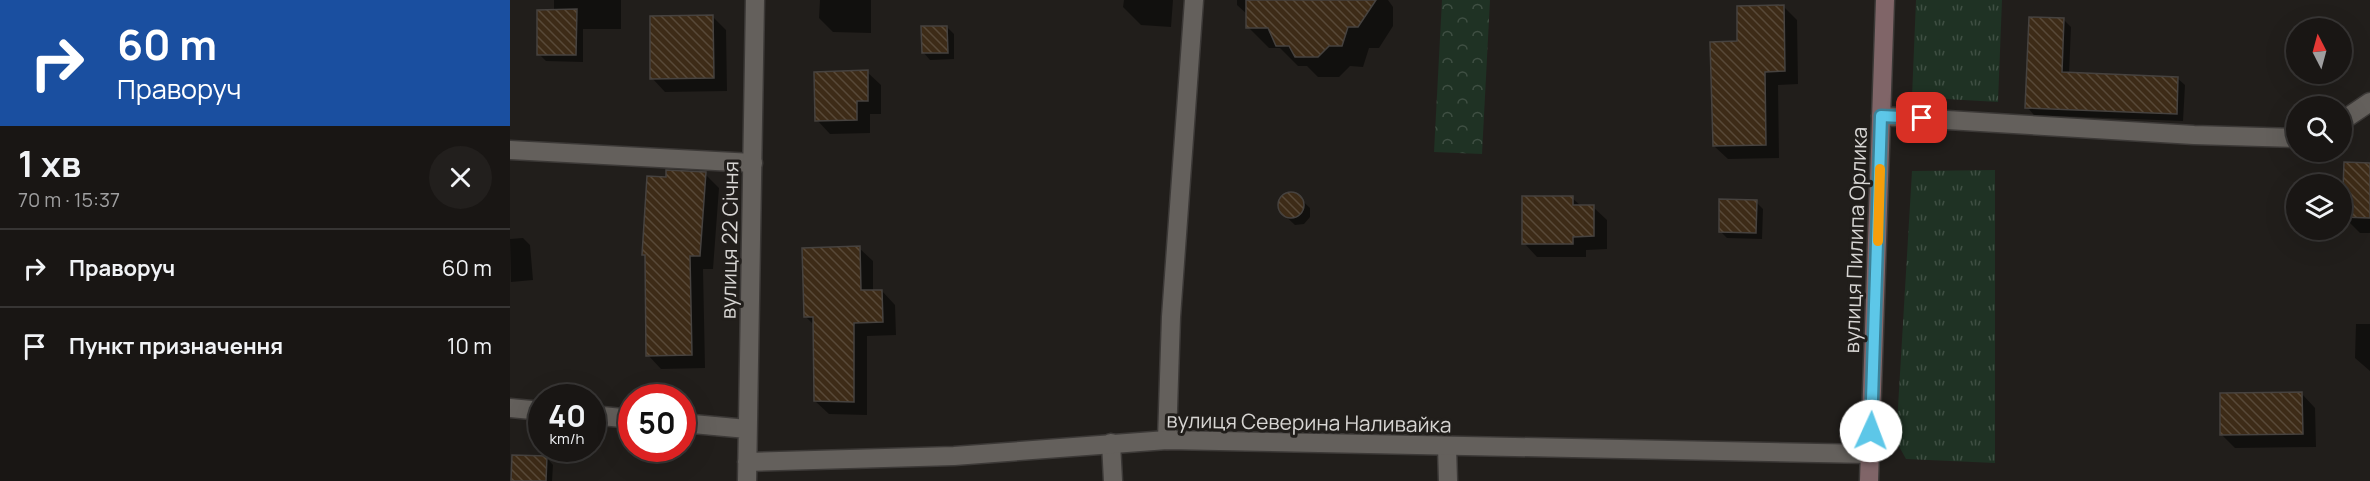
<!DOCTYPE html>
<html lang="uk">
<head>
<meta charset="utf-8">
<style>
	body { margin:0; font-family:Manrope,sans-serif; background:#221f1d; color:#f1f3f6; height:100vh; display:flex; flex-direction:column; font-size:22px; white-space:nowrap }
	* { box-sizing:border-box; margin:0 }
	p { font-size:20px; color:#9f9fa0 }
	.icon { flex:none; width:33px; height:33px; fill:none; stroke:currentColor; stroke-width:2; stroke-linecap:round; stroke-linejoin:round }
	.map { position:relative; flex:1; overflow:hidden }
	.drawer { display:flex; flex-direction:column; background:#191614; width:510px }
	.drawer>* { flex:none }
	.hud { background:#1a4fa0; color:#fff; overflow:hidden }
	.needle { width:39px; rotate:354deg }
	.buttons { position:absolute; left:1776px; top:18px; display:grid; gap:12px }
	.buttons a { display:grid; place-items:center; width:66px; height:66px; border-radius:50%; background:#191614; box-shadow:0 6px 24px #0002,0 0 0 2px #373534; font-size:30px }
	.speed { position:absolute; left:18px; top:384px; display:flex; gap:12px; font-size:30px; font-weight:700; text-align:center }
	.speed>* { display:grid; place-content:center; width:78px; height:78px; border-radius:50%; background:#191614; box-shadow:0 6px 24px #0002,0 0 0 2px #373534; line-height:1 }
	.speed small { font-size:15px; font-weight:400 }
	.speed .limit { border:9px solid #d22; background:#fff; color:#111 }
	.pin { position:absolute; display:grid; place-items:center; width:51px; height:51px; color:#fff; margin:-26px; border-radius:12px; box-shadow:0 3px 9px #0006 }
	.me { position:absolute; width:66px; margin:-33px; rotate:2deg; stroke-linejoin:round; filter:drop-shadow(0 0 4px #0008) }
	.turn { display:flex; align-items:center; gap:21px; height:126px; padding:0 18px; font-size:27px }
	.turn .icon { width:78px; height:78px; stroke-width:2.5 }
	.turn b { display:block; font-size:42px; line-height:51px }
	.round { display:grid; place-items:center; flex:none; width:63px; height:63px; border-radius:32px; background:#221f1d }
	.headline { display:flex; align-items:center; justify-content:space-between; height:102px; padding:0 18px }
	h1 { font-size:36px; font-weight:700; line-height:45px }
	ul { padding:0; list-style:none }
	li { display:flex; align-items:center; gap:18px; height:78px; padding:0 18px; border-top:2px solid #373534 }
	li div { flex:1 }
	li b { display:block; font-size:22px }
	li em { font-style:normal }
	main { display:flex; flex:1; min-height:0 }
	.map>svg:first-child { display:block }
	.grass { fill:url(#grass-tufts) }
	.forest { fill:url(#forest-crowns) }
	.shadow { fill:#0007 }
	.building { fill:url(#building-back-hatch); stroke:#46423f; stroke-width:1.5 }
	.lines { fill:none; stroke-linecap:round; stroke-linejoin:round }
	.service-casing { stroke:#3c3937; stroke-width:21 }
	.minor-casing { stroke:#3c3937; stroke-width:21 }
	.tertiary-casing { stroke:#3c3937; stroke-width:21 }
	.secondary-casing { stroke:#3c3937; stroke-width:21 }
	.service { stroke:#64605c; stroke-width:18 }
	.minor { stroke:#64605c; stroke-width:18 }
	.tertiary { stroke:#64605c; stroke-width:18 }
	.secondary { stroke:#806568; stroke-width:18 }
	.route-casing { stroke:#3c8197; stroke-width:15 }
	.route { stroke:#5dc7e8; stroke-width:10 }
	.slow { stroke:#f59e0b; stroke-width:10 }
	.labels { text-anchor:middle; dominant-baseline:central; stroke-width:6; stroke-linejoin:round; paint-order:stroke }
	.street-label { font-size:21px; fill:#d7d5d3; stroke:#211e1b }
</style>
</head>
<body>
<main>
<section class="drawer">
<div class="hud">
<div class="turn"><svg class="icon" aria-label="right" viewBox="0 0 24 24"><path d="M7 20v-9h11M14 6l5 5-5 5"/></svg><div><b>60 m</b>Праворуч</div></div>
</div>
<div class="headline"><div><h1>1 хв</h1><p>70 m · 15:37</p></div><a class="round"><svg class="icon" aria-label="close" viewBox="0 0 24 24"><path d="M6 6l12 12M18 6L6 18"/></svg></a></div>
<ul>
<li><svg class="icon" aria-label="right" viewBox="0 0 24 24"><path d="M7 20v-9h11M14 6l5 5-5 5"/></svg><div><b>Праворуч</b></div><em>60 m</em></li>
<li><svg class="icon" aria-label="arrive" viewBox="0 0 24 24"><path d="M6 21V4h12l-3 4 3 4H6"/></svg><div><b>Пункт призначення</b></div><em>10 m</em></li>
</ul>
</section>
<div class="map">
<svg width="1860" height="481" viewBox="0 0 1860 481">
	<defs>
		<pattern id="grass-tufts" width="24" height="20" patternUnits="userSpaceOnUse" patternTransform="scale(1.5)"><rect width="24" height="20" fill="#1f3224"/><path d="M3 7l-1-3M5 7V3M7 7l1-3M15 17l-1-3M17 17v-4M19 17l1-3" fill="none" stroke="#3f4f43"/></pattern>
		<pattern id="forest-crowns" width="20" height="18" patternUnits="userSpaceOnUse" patternTransform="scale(1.5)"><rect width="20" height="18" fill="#1f3224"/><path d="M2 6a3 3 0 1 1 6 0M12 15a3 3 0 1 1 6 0" fill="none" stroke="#3f4f43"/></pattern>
		<pattern id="building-back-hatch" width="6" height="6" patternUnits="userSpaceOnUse" patternTransform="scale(1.5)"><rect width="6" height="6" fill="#3d2b17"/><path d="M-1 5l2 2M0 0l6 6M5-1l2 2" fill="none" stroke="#584938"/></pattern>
	</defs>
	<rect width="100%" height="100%" fill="#211e1b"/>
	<path class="grass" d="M 1406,0 L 1492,0 L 1488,102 L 1402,97 Z
		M 1485,170 L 1485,463 L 1396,459 L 1386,441 L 1402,171 Z"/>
	<path class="forest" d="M 932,0 L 980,0 L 972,154 L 924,152 Z"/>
	<path class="shadow" d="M 44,0 L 111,0 L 111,29 L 73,29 L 73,62 L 36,61 L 29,54 L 44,11 Z
		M 310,0 L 361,0 L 361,33 L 323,32 L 309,18 Z
		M 614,0 L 663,0 L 661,27 L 631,25 L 613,7 Z
		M 727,0 L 878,0 L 883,7 L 883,26 L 869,48 L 859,48 L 853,67 L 840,66 L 829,77 L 808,77 L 797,66 L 788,66 L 770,48 L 759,48 L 738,27 L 738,15 L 727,5 Z
		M 1273,6 L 1287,20 L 1288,84 L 1268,85 L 1269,158 L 1218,159 L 1204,146 L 1229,42 Z
		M 203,17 L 216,30 L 217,91 L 155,92 L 142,78 Z
		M 1554,20 L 1561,27 L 1559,74 L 1667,78 L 1675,85 L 1673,121 L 1524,115 L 1517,107 Z
		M 437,27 L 444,34 L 444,59 L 420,60 L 413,52 Z
		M 357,72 L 371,85 L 371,114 L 360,114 L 360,133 L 320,134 L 307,120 Z
		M 1860,164 L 1860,233 L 1850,233 L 1834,217 Z
		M 195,174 L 209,188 L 203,269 L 193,269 L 195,368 L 151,369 L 138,355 L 136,257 L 133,254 L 157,179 Z
		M 785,194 L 800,208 L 800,217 L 794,224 L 785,225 L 770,211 L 769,201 L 775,195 Z
		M 1062,198 L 1071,206 L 1083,207 L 1097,220 L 1097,249 L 1076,250 L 1076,257 L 1027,257 L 1014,243 Z
		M 1246,202 L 1253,209 L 1252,239 L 1217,238 L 1210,231 Z
		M 13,238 L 20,245 L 23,280 L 1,282 L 0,239 Z
		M 349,248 L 363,261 L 363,291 L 372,291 L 385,305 L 386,335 L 357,336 L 357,415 L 319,414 L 305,401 L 305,326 L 296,317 Z
		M 1846,324 L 1860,324 L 1860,371 L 1845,358 Z
		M 1792,394 L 1805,408 L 1806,447 L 1725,448 L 1712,435 Z
		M 36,457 L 43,465 L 42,481 L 2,481 Z"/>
	<path class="building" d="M 736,0 L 866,0 L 848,27 L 838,27 L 832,46 L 819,46 L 808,57 L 785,57 L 779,46 L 766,46 L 758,28 L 736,28 Z
		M 1274,5 L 1275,71 L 1255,72 L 1256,145 L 1203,146 L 1200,42 L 1227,41 L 1227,6 Z
		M 67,9 L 66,55 L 27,55 L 27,10 Z
		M 203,15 L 204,78 L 140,79 L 140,16 Z
		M 1519,17 L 1554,18 L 1552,72 L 1668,77 L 1667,114 L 1515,108 Z
		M 411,26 L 437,26 L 438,53 L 412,53 Z
		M 358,70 L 358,101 L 347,101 L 347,120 L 305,121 L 304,72 Z
		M 1834,162 L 1860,163 L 1860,218 L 1832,217 Z
		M 156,170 L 196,172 L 190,256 L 180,256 L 182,355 L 136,356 L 135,255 L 132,255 L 137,176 L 156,177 Z
		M768 205a13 13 0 1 1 26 0a13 13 0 1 1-26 0Z
		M 1012,196 L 1063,196 L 1063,205 L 1084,205 L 1084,236 L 1063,237 L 1063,244 L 1012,244 Z
		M 1209,199 L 1247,200 L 1246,233 L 1209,232 Z
		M 350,246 L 351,290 L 372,290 L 373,322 L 344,323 L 344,402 L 304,401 L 303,317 L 294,317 L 292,248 Z
		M 1792,392 L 1793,434 L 1710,435 L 1710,393 Z
		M 2,455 L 37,456 L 36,481 L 1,481 Z"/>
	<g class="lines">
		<defs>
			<path id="service" d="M 1371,116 L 1684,135 L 1786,138
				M 1832,121 L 1860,102
				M 0,150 L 243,163
				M 657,440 L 661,317 L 684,0"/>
			<path id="minor" d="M 601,443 L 603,481
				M 937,447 L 938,481"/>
			<path id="tertiary" d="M 0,408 L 32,411
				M 82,415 L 122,419
				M 172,423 L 237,429
				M 237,462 L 444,456 L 657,440 L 1360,454
				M 237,481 L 245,0"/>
			<path id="secondary" d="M 1359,481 L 1375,0"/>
		</defs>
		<use href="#service" class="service-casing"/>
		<use href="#minor" class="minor-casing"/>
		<use href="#tertiary" class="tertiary-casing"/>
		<use href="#secondary" class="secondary-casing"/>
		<use href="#service" class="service"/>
		<use href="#minor" class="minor"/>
		<use href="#tertiary" class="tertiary"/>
		<use href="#secondary" class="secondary"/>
	</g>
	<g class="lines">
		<defs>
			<path id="route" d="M 1361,431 L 1371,116 L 1412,118"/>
		</defs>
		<use href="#route" class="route-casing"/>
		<use href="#route" class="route"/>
		<path class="slow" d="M 1368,241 L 1370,169"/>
	</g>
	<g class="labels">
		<g class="street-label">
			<text transform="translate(219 240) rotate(-89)">вулиця 22 Січня</text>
			<text transform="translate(1345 240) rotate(-88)">вулиця Пилипа Орлика</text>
			<text transform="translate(799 422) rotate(1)">вулиця Северина Наливайка</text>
		</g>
	</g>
</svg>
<div class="buttons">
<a><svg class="needle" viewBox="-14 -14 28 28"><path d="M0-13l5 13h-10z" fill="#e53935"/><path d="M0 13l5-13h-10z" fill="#9f9fa0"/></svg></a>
<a><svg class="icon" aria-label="search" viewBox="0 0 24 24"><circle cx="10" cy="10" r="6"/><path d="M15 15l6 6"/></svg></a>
<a><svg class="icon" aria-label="layers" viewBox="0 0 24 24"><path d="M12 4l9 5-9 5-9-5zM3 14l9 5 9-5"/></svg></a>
</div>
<div class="speed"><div>40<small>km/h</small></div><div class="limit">50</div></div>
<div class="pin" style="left:1412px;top:118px;background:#d93025"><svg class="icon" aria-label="arrive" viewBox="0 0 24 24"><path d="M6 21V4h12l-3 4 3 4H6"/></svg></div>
<svg class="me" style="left:1361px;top:431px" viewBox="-20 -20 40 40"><circle r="19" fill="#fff"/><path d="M0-13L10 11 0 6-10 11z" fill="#5dc7e8"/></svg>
</div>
</main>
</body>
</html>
